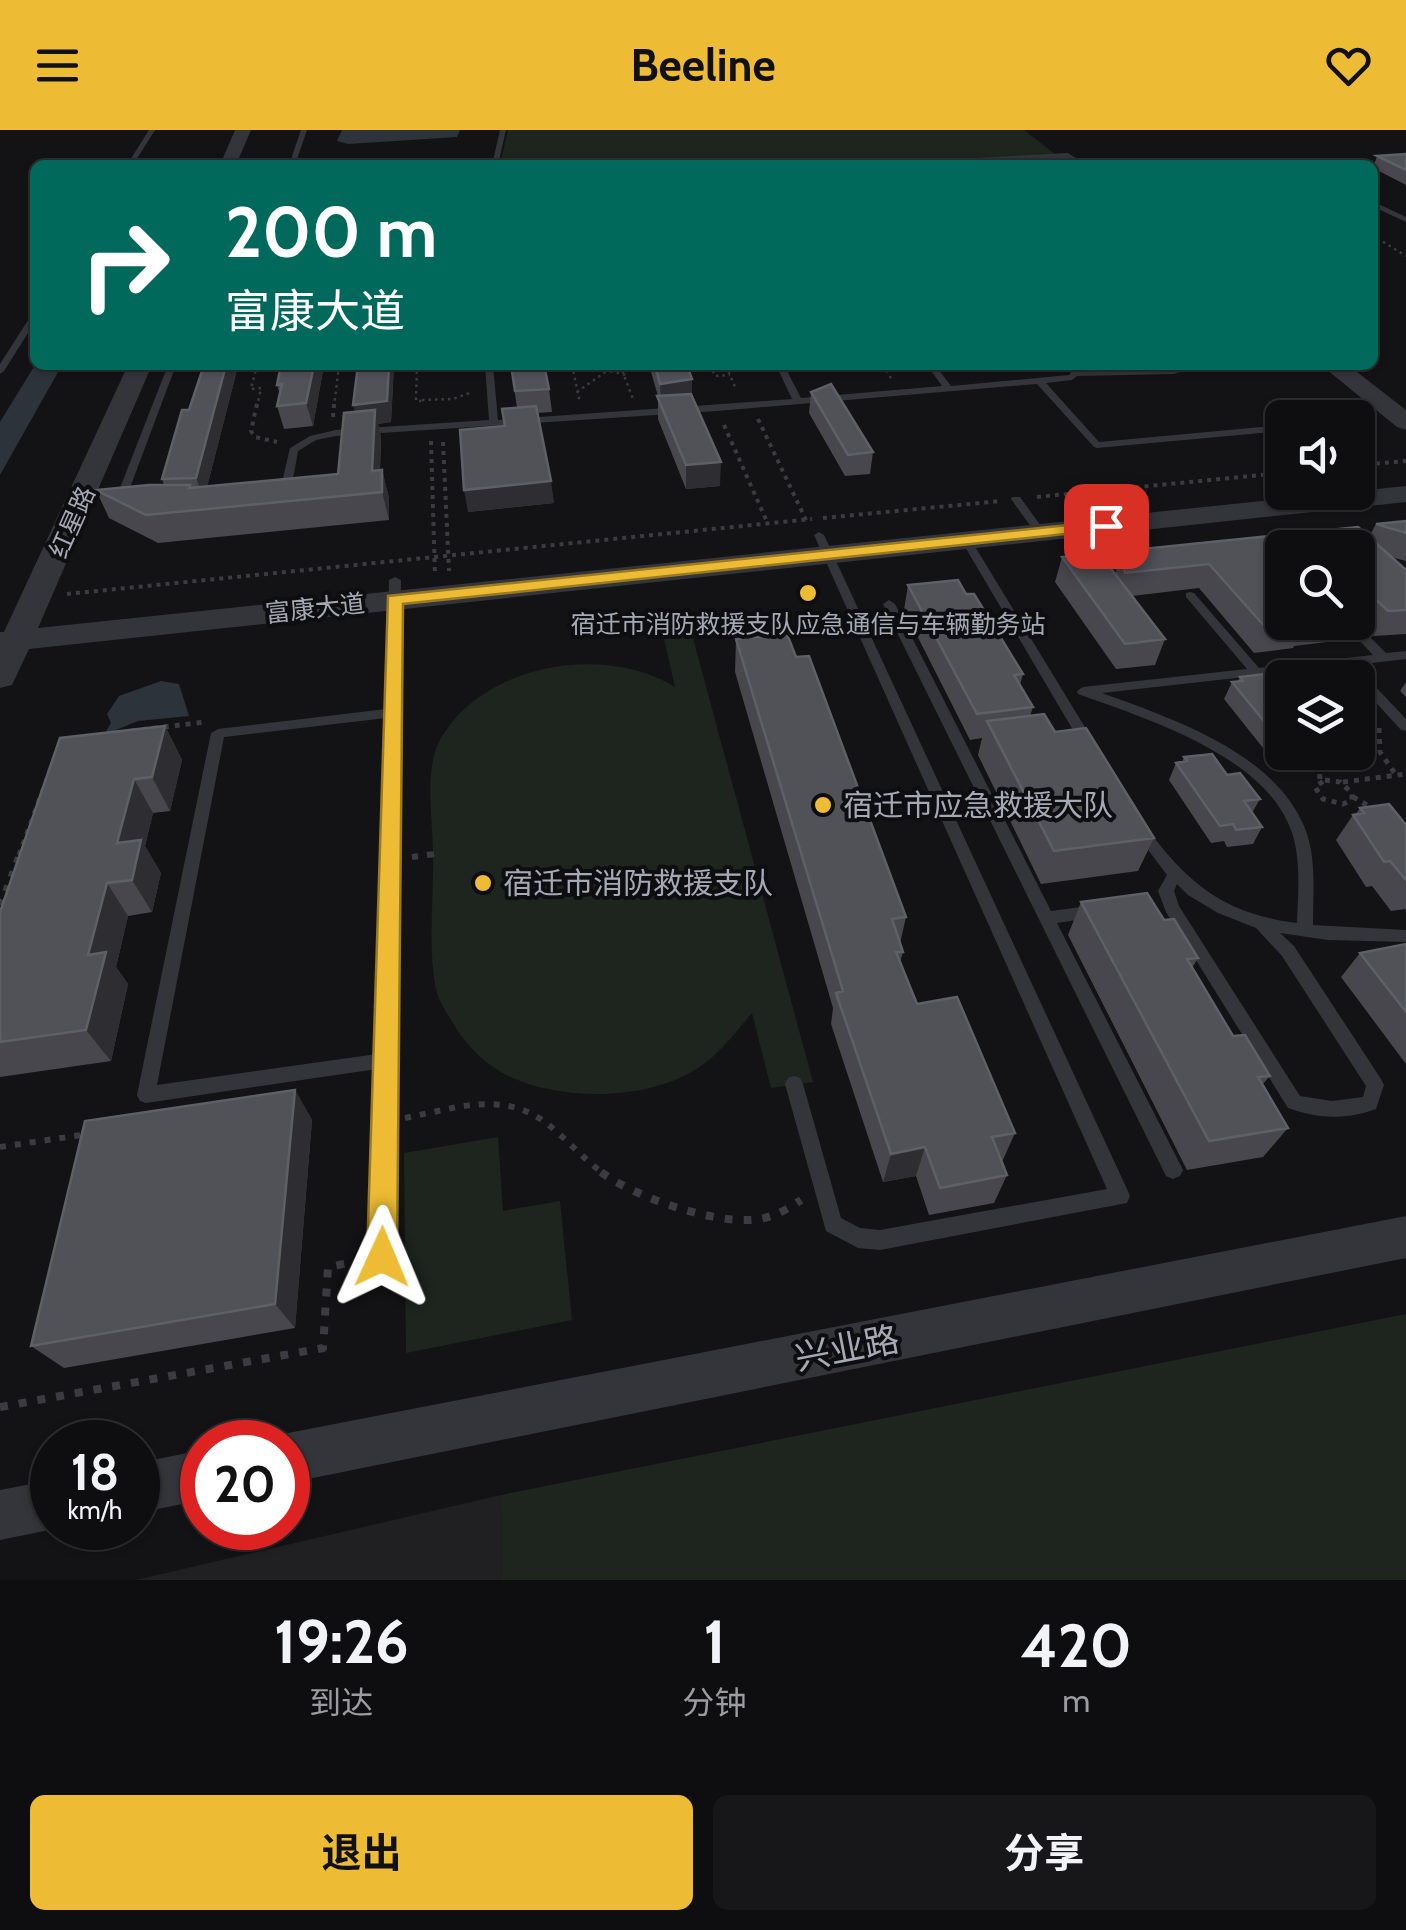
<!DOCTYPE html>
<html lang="zh">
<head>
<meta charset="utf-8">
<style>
	body { margin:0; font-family:Cabin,"Noto Sans SC",sans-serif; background:#171719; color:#f1f3f6; height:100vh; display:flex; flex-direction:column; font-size:38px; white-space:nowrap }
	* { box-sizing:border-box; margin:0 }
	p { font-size:32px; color:#9b9c9f }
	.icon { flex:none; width:55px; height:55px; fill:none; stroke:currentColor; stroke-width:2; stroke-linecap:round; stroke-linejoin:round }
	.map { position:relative; height:1450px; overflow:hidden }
	.panel { display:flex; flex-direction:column; background:#0e0e10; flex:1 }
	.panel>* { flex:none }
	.guide { position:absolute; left:30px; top:30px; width:1348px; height:210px; border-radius:15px; box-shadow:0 2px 8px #0004,0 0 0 2px #2e2e30; background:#00695c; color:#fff; overflow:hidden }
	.tools { position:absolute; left:1265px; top:270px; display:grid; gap:20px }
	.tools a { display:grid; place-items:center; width:110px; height:110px; border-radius:15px; background:#0e0e10; box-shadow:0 2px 8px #0004,0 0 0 2px #2e2e30; font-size:50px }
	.speed { position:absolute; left:30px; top:1290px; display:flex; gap:20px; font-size:50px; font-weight:700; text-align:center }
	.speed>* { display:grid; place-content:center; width:130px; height:130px; border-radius:50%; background:#0e0e10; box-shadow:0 2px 8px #0004,0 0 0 2px #2e2e30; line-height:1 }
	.speed small { font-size:25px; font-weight:400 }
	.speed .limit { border:15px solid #d22; background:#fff; color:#111 }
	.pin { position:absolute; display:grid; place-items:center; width:85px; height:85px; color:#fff; margin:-42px; border-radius:20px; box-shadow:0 5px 15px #0006 }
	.me { position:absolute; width:110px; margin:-55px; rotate:1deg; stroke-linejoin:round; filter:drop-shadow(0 0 8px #0008) }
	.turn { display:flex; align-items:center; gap:35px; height:210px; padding:0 30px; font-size:45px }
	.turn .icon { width:130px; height:130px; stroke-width:2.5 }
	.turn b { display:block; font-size:70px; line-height:85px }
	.eta { display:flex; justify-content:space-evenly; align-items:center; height:170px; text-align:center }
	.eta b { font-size:60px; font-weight:700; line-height:70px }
	.action { display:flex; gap:20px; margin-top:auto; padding:20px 30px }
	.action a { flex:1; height:115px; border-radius:15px; background:#edbc34; color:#111; font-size:40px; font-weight:700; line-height:115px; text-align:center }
	.action a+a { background:#171719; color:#f1f3f6 }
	header { display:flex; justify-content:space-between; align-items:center; height:130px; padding:0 30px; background:#edbc34; color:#111; font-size:45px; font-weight:700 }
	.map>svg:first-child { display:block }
	.built { fill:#201f22 }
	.green { fill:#1e251f }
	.water { fill:#2c333a }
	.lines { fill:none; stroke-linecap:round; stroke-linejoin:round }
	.path-far4 { stroke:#3a3c41; stroke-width:2.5; stroke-dasharray:2.5 4; stroke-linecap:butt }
	.path-far3 { stroke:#3a3c41; stroke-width:4; stroke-dasharray:4 5; stroke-linecap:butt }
	.path-far2 { stroke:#3a3c41; stroke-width:5; stroke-dasharray:5 6; stroke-linecap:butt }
	.path-far1 { stroke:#3a3c41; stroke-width:6; stroke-dasharray:6 9; stroke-linecap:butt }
	.path { stroke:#3a3c41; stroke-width:8; stroke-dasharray:8 11; stroke-linecap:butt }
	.service { fill:#34353a; fill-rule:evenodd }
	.minor { fill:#34353a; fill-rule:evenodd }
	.tertiary { fill:#34353a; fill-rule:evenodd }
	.wall { fill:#47474d; fill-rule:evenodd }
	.shaded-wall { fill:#2e2e32 }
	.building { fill:#515258; stroke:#5e6067; stroke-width:2.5 }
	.route { fill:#edbc34; stroke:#9a7a22; stroke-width:2.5 }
	.poi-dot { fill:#edbc34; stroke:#0e0e10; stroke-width:4 }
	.labels { text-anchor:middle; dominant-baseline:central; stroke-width:8; stroke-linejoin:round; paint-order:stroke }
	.far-street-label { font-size:25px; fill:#a5a9b5; stroke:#0e0e10 }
	.far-poi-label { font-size:25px; fill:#a5a9b5; stroke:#0e0e10 }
	.poi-label { font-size:30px; fill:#a5a9b5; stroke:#0e0e10; text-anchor:start }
	.near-street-label { font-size:35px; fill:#a5a9b5; stroke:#0e0e10 }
</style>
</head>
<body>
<header><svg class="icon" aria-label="menu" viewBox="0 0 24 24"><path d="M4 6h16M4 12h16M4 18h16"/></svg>Beeline<svg class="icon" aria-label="heart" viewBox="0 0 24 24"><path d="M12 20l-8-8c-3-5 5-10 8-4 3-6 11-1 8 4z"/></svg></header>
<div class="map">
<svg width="1406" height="1450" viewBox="0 0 1406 1450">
	<rect width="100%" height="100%" fill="#131315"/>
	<path class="built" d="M 501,1365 L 502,1450 L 136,1450 Z"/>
	<path class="green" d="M 508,0 L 1024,0 L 1055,24 L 862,35 L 500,35 Z
		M 691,501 L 813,952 L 771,958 L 752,883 C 738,899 723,920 705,933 C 669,960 617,967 574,963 C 522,957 483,942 454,895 C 447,883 437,869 435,854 C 428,813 434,766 433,725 C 433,691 424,642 439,612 C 480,534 604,513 675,557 L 663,504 Z
		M 498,1007 L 503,1081 L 560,1071 L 572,1190 L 406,1223 L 404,1023 Z
		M 1406,1184 L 1406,1450 L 502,1450 L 501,1365 Z"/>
	<path class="water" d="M 342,0 L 460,0 L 457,7 L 348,14 L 337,11 Z
		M 35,235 L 62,235 L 0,345 L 0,292 Z
		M 161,551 L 179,554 L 189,586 L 138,591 L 104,605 L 111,593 L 107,584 L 119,566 Z"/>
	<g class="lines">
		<path class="path-far4" d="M 1372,105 L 1406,126
			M 417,235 L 416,271 L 422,271
			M 572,235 L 580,273
			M 585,235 L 626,245
			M 620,235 L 633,269
			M 710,235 L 715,246 L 730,245
			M 883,235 L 891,248
			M 726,236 L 736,259
			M 711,237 L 739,235
			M 577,262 L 615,235
			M 422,270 L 453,269 L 472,262
			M 257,277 L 261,258 L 251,259 L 257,235
			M 334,277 L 339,235"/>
		<path class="path-far3" d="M 257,274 L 251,301 L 255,307 L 277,312
			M 333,287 L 334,274
			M 758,289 L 806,390
			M 724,295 L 768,394
			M 431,311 L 435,445
			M 443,312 L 449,441
			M 1358,335 L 1406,331
			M 1037,367 L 1282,343
			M 823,388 L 1001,371
			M 67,464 L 812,389"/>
		<path class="path-far2" d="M 1358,591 L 1375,595
			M 1379,598 L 1380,622 L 1396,645
			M 131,601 L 205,592
			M 1319,622 L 1320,651
			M 1325,650 L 1340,652 L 1352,663 L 1352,670 L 1343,674 L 1323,669 L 1315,657 Z
			M 1343,652 L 1406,644
			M 1353,667 L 1372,678
			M 19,725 L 53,633
			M 430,725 L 434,724"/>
		<path class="path-far1" d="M 412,727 L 434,724
			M 0,775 L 20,722
			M 405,988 C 457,978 505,959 550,996 C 569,1012 585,1030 604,1044
			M 0,1017 L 88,1004"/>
		<path class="path" d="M 601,1042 C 635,1067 708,1092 750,1090 C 770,1089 785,1081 801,1070
			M 0,1277 L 323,1218 L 328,1137 L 359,1131"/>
		<path class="service" d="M 149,0 L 155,0 L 133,35 L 127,35 Z
			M 301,0 L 307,0 L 295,35 L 289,35 Z
			M 500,0 L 506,0 L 498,35 L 492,35 Z
			M 1372,71 L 1406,87 L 1406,92 L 1372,76 Z
			M 32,184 L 35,184 L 35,192 L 4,241 L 0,244 L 0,234 Z
			M 168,235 L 176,235 L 128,363 L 136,373 L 127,375 L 118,363 Z
			M 485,235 L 493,235 L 498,290 L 792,269 L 776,235 L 784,235 L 801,268 L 942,256 L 927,235 L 935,235 L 951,256 L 1069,245 L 1076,235 L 1081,235 L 1080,240 L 1173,238 L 1198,235 L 1174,244 L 1077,246 L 1072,250 L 1046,253 L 1099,312 L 1282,295 L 1282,301 L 1097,318 L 1094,317 L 1037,254 L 717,281 L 336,306 L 316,310 L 298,321 L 293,349 L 281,362 L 272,360 L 283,348 L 290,318 L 310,306 L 336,300 L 489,290 Z
			M 1012,367 L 1020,367 L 1046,403 L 1045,405 L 1037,405 L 1011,369 Z
			M 819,402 L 824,405 L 1127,1059 L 1130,1066 L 1127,1073 L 880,1120 L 858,1118 L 826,1101 L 785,954 L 788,948 L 794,946 L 800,948 L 803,954 L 841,1088 L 860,1098 L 880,1100 L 1107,1059 L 814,405 Z
			M 966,407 L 971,410 L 1097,617 L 1095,620 L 1090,622 L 1083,617 L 961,410 Z
			M 395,447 L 401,450 L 392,1127 L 389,1134 L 382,1137 L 375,1134 L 372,1127 L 377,939 L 146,973 L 140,971 L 137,965 L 211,603 L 218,599 L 386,579 L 389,450 ZM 386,588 L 377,924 L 157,955 L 224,607 Z
			M 1190,462 L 1194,463 L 1259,538 L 1373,525 L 1342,492 L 1355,492 L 1386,523 L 1406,521 L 1406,529 L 1355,535 L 1406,589 L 1406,601 L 1401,600 L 1358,553 L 1358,548 L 1352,548 L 1342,536 L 1102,563 C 1171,588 1273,622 1304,696 C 1317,726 1313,763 1313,795 L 1406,800 L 1406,812 L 1328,810 L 1280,803 L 1294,816 L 1381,949 L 1384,955 L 1376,979 C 1346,990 1318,989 1288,978 L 1166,782 L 1158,761 L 1167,745 L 1134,701 L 1141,696 L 1146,697 C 1188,754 1225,784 1297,793 C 1298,761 1302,725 1289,695 C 1259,624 1145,588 1078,564 L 1077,561 L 1083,557 L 1247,539 L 1186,467 L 1186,463 ZM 1177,754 L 1188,765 L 1218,783 L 1256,798 L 1282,826 L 1366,956 L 1363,967 L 1332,971 L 1300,966 L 1179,776 L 1174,761 Z
			M 889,470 L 895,474 L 1051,781 L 1096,775 L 1102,777 L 1104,781 L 1102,785 L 1096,787 L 1057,793 L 1180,1034 L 1183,1040 L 1180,1046 L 1173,1049 L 1166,1046 L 883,474 Z"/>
		<path class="minor" d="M 1406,1086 L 1406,1128 L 288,1353 L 288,1312 L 270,1312 L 288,1303 Z
			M 202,1320 L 202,1370 L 138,1383 L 138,1333 Z
			M 52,1350 L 52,1398 L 59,1398 L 0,1410 L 0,1360 Z"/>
		<path class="tertiary" d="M 235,0 L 251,0 L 236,35 L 220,35 Z
			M 1068,23 L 1076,28 L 1074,31 L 931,35 L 939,30 Z
			M 128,235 L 152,235 L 38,498 L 1406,356 L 1406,372 L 29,519 L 12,555 L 0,558 L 0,502 L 4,502 Z
			M 1321,235 L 1348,235 L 1406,280 L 1406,300 L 1397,297 Z"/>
	</g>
	<path class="wall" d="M 1406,24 L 1406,55 L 1373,38 L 1377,26 Z
		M 281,235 L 324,235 L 313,296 L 284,299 L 277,276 L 280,265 L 277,255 Z
		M 358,235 L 394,235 L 391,292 L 378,294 L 381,307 L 380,341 L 382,340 L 389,368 L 389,390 L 158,413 L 109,388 L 96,360 L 164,355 L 162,349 L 189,280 L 237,240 L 207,357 L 338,344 L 355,282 Z
		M 511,235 L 549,259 L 552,282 L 537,283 L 554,373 L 468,382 L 505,296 L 517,278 Z
		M 649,235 L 687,235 L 692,267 L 720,356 L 686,359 L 658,289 L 658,266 Z
		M 811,262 L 873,322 L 870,344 L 845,346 L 809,283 Z
		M 1406,391 L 1406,431 L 1391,427 L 1406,440 L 1406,504 L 1374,506 L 1361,493 L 1352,509 L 1294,516 L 1293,518 L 1254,523 L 1199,458 L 1132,466 L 1165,509 L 1155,535 L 1116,539 L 1055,452 L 1062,427 L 1115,444 L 1122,421 L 1369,407 L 1376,394 ZM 1358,418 L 1358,492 L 1282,492 Z
		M 908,455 L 966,464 L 1023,544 L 1020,555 L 1033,577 L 1030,586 L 1055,602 L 1154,708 L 1138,741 L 1041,754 L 978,625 L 982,608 L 970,610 L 904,480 Z
		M 736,509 L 796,527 L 906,787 L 900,814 L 903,822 L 900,832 L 917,874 L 1015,1003 L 1002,1032 L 1007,1045 L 994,1073 L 929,1085 L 916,1046 L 883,1052 L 831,894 L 833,878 L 735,542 Z
		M 1240,547 L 1282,562 L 1282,621 L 1267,623 L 1224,569 L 1232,552 L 1237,552 Z
		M 1406,552 L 1406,567 L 1400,561 Z
		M 165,596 L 182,630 L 170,681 L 153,683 L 145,716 L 161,743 L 152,782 L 128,786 L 116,837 L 128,854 L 111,931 L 0,947 L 0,782 Z
		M 1184,627 L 1227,645 L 1260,669 L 1252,683 L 1262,697 L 1253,714 L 1227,717 L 1224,711 L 1211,713 L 1169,650 L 1176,633 L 1182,632 Z
		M 1360,678 L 1406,695 L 1406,781 L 1405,779 L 1391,781 L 1372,756 L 1366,757 L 1336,710 L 1353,685 L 1356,684 Z
		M 1081,772 L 1164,790 L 1198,828 L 1192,838 L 1233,906 L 1270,946 L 1262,955 L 1288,998 L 1263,1027 L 1187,1040 L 1068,805 Z
		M 1406,814 L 1406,934 L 1341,847 L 1360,823 Z
		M 295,960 L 312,990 L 295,1198 L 64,1238 L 31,1216 Z"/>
	<path class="shaded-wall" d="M 226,235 L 235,235 L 237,240 L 204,369 L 196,348 Z
		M 314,235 L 324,235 L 313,296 L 306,273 Z
		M 389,235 L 394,235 L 391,292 L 378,294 L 381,307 L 379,363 L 353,275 Z
		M 692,249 L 692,270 L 661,275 L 660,254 Z
		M 721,332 L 720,356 L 686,359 L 686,335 Z
		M 382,340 L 389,368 L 389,390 L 382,362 Z
		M 551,351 L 554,373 L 468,382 L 464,360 Z
		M 165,596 L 182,630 L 170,681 L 152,647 Z
		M 134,649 L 153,683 L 145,716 L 161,743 L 152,782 L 132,750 L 117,713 Z
		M 107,753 L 128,786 L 116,837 L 128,854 L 111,931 L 86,900 L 88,825 Z
		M 295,960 L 312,990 L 295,1198 L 275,1174 Z
		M 925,1017 L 916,1046 L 883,1052 L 891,1024 Z"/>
	<path class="building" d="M 1406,24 L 1406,40 L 1377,26 Z
		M 204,235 L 226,235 L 196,348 L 162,349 L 182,280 L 189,280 Z
		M 281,235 L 314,235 L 306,273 L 277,276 L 282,254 L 277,255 Z
		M 358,235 L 389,235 L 387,271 L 353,275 Z
		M 511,235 L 544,235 L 549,259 L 515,261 Z
		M 655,235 L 687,235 L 692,249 L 660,254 Z
		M 831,254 L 873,322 L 848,325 L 811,262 Z
		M 691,264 L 721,332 L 686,335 L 657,266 Z
		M 536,276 L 551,351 L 464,360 L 460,300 L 505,296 L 502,279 Z
		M 375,280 L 372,341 L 382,340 L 382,362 L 146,385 L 96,360 L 149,355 L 190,355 L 189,358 L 338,344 L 344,283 Z
		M 1406,391 L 1406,403 L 1376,394 Z
		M 1358,397 L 1406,440 L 1406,480 L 1388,481 L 1371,465 L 1358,464 L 1358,418 L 1282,418 L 1282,492 L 1305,494 L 1266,498 L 1209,434 L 1125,443 L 1122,421 Z
		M 1099,423 L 1165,509 L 1125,514 L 1062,427 Z
		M 958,450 L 966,464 L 974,464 L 1023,544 L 1014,545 L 1033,577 L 977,584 L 908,455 Z
		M 1358,475 L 1366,484 L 1358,485 Z
		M 787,504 L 796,527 L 809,526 L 906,787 L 892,789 L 903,822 L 896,822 L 917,874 L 957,867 L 1015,1003 L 992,1007 L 1007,1045 L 940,1058 L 925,1017 L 891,1024 L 836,863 L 843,861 L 736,509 Z
		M 1265,544 L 1280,562 L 1282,562 L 1282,605 L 1276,606 L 1232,552 L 1243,551 L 1240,547 Z
		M 1044,584 L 1055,602 L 1086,598 L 1154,708 L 1054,721 L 987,591 Z
		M 165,596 L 152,647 L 134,649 L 117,713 L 141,710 L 132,750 L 107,753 L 88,825 L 106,822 L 86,900 L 0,912 L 0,782 L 60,608 Z
		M 1212,624 L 1227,645 L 1240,643 L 1260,669 L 1244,671 L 1262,697 L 1236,700 L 1233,694 L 1220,696 L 1176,633 L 1187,631 L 1184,627 Z
		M 1389,674 L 1406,695 L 1406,750 L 1390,731 L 1384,732 L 1353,685 L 1364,683 L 1360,678 Z
		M 1147,763 L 1164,790 L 1174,789 L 1198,828 L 1187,829 L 1233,906 L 1245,905 L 1270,946 L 1258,947 L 1288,998 L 1209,1011 L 1081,772 Z
		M 1406,814 L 1406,882 L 1360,823 Z
		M 295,960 L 275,1174 L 31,1216 L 85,991 Z"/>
	<path class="route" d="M 1106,391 L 1115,396 L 1112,399 L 403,474 L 397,1127 L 393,1138 L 382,1143 L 371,1138 L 367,1127 L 388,466 Z"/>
	<g class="poi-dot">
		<circle cx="808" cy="463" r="10"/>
		<circle cx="823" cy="675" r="10"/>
		<circle cx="483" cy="753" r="10"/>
	</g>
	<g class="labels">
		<g class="far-street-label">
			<text transform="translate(72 392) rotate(-66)">红星路</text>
			<text transform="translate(315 478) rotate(-6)">富康大道</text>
		</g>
		<g class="far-poi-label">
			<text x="808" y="494">宿迁市消防救援支队应急通信与车辆勤务站</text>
		</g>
		<g class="poi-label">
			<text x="843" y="675">宿迁市应急救援大队</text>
			<text x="503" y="753">宿迁市消防救援支队</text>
		</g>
		<g class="near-street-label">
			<text transform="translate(847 1218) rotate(-11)">兴业路</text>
		</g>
	</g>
</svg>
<div class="tools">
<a><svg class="icon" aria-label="sound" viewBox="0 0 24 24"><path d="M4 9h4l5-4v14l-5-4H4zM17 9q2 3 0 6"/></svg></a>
<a><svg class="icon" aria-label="search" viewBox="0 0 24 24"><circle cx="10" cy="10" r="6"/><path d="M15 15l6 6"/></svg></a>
<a><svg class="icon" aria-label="layers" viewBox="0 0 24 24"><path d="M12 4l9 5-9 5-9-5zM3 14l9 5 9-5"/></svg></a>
</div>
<div class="speed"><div>18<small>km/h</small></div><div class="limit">20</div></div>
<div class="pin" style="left:1106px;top:396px;background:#d93025"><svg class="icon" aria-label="arrive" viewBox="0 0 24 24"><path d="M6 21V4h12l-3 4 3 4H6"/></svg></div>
<svg class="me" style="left:382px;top:1127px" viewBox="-20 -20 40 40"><path d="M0-17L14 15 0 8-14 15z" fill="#edbc34" stroke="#fff" stroke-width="4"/></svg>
<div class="guide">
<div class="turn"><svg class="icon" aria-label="right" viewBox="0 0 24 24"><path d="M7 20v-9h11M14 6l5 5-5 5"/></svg><div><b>200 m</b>富康大道</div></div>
</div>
</div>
<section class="panel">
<div class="eta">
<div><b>19:26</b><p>到达</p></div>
<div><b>1</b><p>分钟</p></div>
<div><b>420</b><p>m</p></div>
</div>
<div class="action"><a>退出</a><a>分享</a></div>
</section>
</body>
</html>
